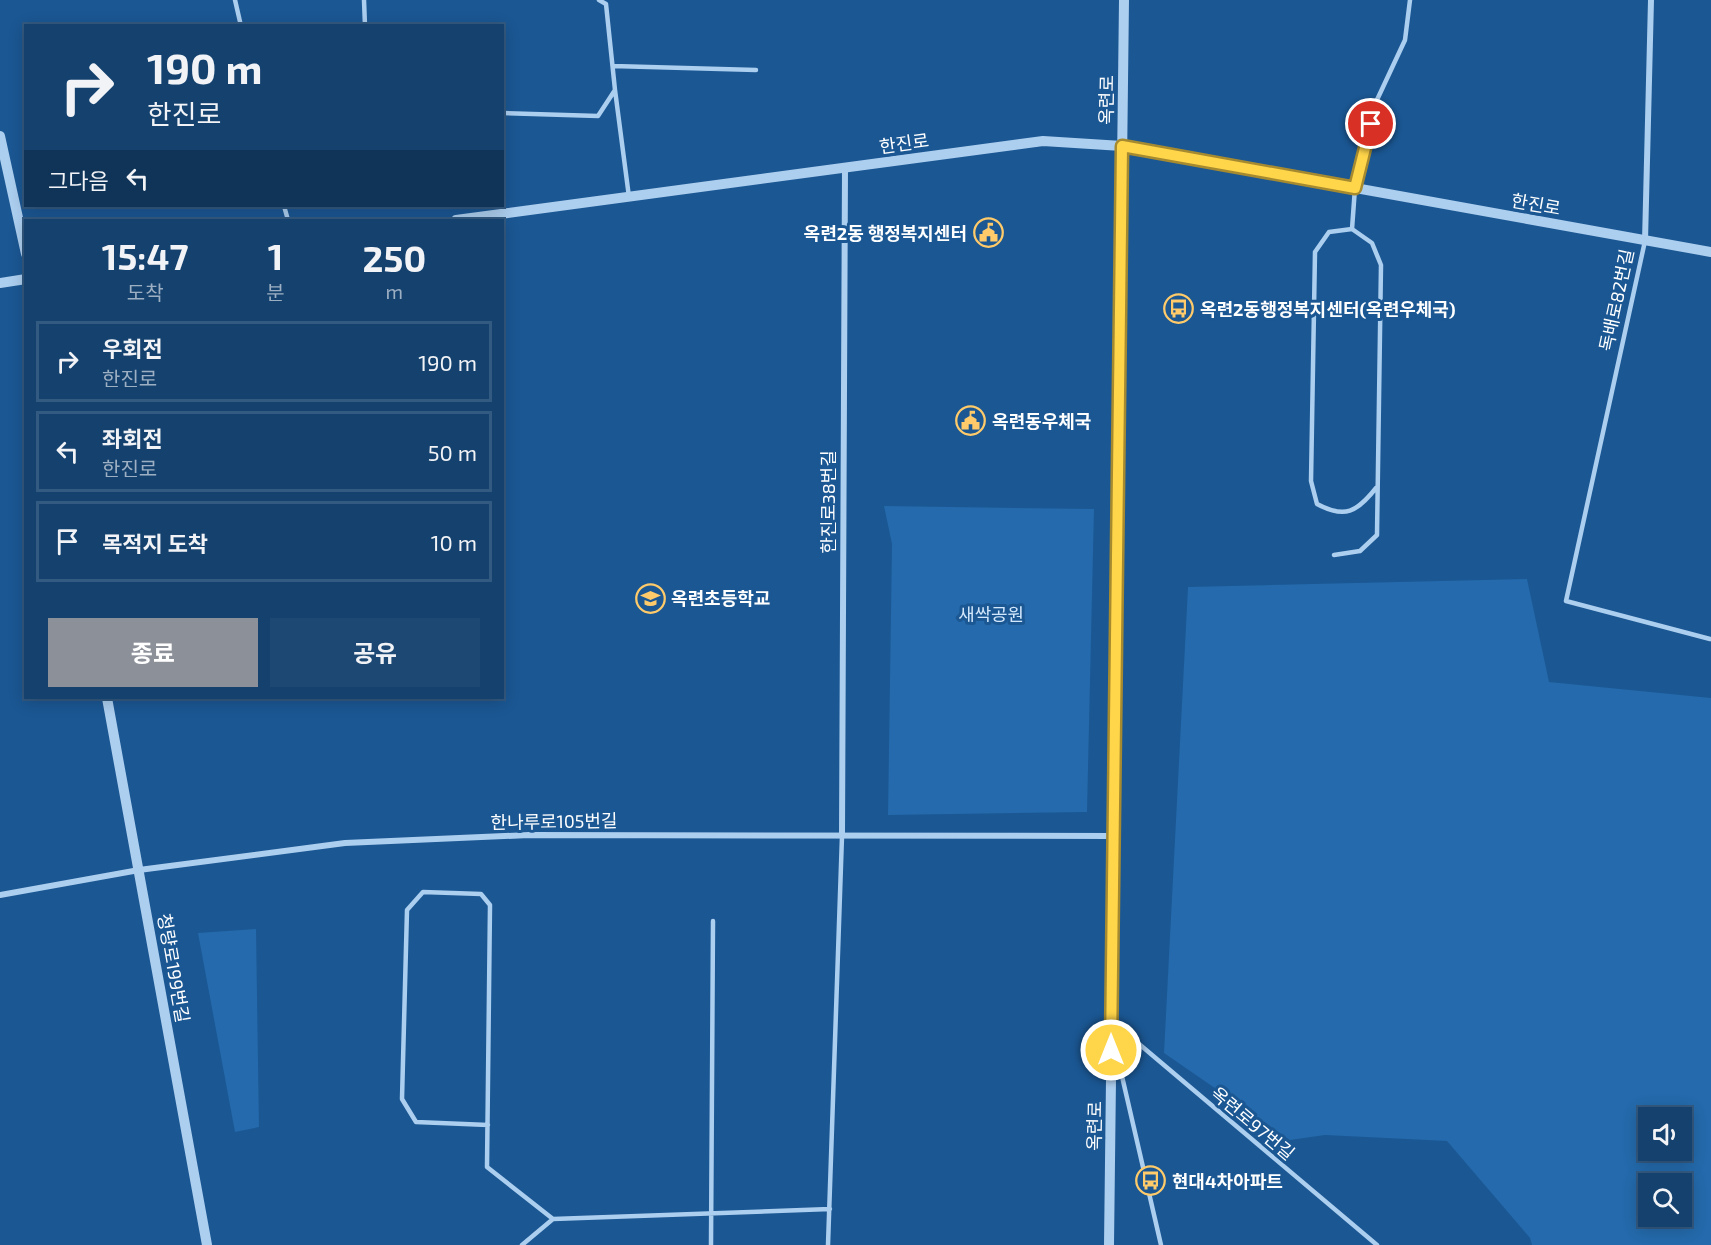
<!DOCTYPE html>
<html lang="ko">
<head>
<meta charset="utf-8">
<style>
	body { margin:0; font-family:"Exo 2","Noto Sans KR",sans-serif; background:#1d4873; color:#f1f3f6; height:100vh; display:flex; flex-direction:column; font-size:22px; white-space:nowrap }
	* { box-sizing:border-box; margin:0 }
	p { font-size:20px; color:#9dafc2 }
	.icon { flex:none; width:33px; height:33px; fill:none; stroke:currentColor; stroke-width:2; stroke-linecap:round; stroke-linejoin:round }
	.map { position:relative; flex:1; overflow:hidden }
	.panel { position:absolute; left:24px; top:219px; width:480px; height:480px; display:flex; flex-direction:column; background:#14416e; border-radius:0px; box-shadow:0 3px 15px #0003,0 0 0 2px #335a81 }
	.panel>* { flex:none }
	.top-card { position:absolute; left:24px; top:24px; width:480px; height:183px; border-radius:0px; box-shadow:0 3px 15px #0003,0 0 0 2px #335a81; background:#14416e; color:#f1f3f6; overflow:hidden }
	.fabs { position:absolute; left:1638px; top:1107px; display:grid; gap:12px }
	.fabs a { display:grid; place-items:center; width:54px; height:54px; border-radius:0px; background:#14416e; box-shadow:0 3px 15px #0003,0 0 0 2px #335a81; font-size:30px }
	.pin { position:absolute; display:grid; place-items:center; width:51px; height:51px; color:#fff; margin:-26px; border:3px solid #fff; border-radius:50%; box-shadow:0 2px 6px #0007 }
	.me { position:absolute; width:66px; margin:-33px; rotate:0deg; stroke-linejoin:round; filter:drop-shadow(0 0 4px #0008) }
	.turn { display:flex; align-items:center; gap:21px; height:126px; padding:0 24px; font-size:27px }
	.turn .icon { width:78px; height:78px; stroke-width:2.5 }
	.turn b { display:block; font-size:42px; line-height:51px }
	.then { display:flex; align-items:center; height:57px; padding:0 24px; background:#0003; gap:12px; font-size:22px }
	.eta { display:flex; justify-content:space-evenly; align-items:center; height:102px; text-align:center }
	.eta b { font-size:36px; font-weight:700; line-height:42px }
	.button { display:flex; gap:12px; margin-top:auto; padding:12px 24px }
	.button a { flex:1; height:69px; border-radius:0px; background:#8c9099; color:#fff; font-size:24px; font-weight:700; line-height:69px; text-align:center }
	.button a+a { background:#1d4873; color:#f1f3f6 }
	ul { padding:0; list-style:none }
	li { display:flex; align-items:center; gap:18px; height:81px; margin:0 12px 9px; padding:0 12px; border:3px solid #335a81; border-radius:0px }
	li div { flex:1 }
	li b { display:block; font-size:22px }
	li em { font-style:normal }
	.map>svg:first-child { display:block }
	.green { fill:#246aac; fill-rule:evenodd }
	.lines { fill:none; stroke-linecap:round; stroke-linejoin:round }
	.service { stroke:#acceef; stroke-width:4.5 }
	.minor { stroke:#acceef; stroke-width:6 }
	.tertiary { stroke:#acceef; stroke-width:10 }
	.route-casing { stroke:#a68a30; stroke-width:15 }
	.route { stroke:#ffd54a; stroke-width:10 }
	.labels { text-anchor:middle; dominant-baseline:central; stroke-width:6; stroke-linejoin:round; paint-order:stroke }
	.street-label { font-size:18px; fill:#fff; stroke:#1b5793 }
	.poi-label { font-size:18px; font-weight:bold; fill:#fff; stroke:#1b5793; text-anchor:start }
	.park-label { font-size:18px; fill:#d2e7fb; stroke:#1b5793 }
</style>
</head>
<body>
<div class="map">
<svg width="1711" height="1245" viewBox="0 0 1711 1245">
	<rect width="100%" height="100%" fill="#1b5793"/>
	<path class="green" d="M 884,506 L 1094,509 L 1087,812 L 888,815 L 892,544 Z
		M 1527,579 L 1549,682 L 1711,698 L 1711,1245 L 1532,1245 L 1530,1238 L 1447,1141 L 1325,1135 L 1290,1140 L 1164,1053 L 1188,587 ZM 1648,1118 L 1682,1118 L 1682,1150 L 1648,1150 ZM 1648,1184 L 1682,1184 L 1682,1216 L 1648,1216 Z
		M 256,929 L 259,1127 L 235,1132 L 198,933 Z"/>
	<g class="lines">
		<path class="service" d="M 235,0 L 241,26
			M 364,0 L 365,26
			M 613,66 L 756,70
			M 615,90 L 629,197
			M 502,113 L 598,116 L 615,90 L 606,4 L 599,0
			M 284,206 L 288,220
			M 1352,229 L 1329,232 L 1315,252 L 1311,481 L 1317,504 C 1345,519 1357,512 1376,488
			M 1645,241 L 1566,601 L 1710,639
			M 1334,555 L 1360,551 L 1377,535 L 1381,265 L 1372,243 L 1352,229 L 1355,188 L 1376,102 L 1405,40 L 1410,0
			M 1113,1022 L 1377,1245
			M 1115,1046 L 1161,1245
			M 488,1125 L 416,1122 L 402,1099 L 407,910 L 423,892 L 481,894 L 490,905 L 487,1167 L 553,1219 L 522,1245
			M 553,1219 L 830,1209
			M 711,1245 L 713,921
			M 828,1245 L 842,836"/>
		<path class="minor" d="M 1645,241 L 1651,0
			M 842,836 L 845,168
			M 0,895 L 139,870 L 345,843 L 529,835 L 1112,836"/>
		<path class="tertiary" d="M 0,136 L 26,254
			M 456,220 L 1043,141 L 1122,146 L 1711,252
			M 0,283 L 26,279
			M 107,698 L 207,1245
			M 1109,1245 L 1124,0"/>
	</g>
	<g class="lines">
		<defs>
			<path id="route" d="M 1111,1050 L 1122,146 L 1355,188 L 1371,124"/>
		</defs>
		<use href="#route" class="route-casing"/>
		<use href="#route" class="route"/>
	</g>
	<defs>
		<symbol id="civic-ring" viewBox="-11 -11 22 22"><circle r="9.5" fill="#1b5793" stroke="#ffcb6a" stroke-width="1.5"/><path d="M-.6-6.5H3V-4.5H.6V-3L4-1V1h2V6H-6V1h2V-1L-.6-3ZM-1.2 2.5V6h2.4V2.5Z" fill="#ffcb6a"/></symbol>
		<symbol id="bus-ring" viewBox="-11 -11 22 22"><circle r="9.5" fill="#1b5793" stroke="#ffcb6a" stroke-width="1.5"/><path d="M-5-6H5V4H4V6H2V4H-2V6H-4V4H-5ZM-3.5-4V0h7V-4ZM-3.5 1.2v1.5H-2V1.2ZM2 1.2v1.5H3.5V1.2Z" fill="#ffcb6a"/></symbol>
		<symbol id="school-ring" viewBox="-11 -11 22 22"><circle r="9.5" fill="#1b5793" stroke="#ffcb6a" stroke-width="1.5"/><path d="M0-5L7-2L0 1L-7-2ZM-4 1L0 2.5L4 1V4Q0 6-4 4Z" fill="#ffcb6a"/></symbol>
	</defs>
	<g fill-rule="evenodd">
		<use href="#civic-ring" x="972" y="216" width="33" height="33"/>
		<use href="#bus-ring" x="1162" y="292" width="33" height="33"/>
		<use href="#civic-ring" x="954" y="404" width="33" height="33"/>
		<use href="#school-ring" x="634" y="582" width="33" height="33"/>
		<use href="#bus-ring" x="1134" y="1164" width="33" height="33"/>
	</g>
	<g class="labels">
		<g class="street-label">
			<text transform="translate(1106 100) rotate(-89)">옥련로</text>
			<text transform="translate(904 143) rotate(-8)">한진로</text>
			<text transform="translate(1536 204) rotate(10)">한진로</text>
			<text transform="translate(1616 300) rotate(-78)">독배로82번길</text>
			<text transform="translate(828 502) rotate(-90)">한진로38번길</text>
			<text transform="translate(554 821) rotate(-1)">한나루로105번길</text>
			<text transform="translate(174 968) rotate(80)">청량로199번길</text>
			<text transform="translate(1253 1123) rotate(40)">옥련로97번길</text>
			<text transform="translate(1094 1126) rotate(-89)">옥련로</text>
		</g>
		<g class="poi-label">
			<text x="967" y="233" text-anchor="end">옥련2동 행정복지센터</text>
			<text x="1200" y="309">옥련2동행정복지센터(옥련우체국)</text>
			<text x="992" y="421">옥련동우체국</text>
			<text x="671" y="598">옥련초등학교</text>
			<text x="1172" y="1181">현대4차아파트</text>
		</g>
		<g class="park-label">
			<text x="991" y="614">새싹공원</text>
		</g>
	</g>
</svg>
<div class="fabs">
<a><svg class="icon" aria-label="sound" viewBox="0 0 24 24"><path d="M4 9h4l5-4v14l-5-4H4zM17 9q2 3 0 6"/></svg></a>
<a><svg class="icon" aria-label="search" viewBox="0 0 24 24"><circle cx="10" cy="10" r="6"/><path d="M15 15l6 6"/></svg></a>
</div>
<div class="pin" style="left:1371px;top:124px;background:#d93025"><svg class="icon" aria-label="arrive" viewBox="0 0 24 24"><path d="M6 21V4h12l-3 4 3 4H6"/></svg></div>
<svg class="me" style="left:1111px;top:1050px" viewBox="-20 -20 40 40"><circle r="17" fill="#ffd54a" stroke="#fff" stroke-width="3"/><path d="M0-11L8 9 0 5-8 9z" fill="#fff"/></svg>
<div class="top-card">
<div class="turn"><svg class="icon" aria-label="right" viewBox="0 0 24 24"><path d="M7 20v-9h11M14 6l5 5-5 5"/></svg><div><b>190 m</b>한진로</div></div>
<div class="then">그다음<svg class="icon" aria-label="left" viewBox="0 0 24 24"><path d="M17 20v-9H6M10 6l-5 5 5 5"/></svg></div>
</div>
<section class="panel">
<div class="eta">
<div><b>15:47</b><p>도착</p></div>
<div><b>1</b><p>분</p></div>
<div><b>250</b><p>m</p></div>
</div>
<ul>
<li><svg class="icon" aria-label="right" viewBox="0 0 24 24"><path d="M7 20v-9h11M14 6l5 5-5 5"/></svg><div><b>우회전</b><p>한진로</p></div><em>190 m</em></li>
<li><svg class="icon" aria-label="left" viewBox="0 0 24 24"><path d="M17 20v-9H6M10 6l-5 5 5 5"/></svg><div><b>좌회전</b><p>한진로</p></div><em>50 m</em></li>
<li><svg class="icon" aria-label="arrive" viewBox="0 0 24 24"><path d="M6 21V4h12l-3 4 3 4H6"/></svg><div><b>목적지 도착</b></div><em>10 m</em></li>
</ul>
<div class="button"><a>종료</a><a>공유</a></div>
</section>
</div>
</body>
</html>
